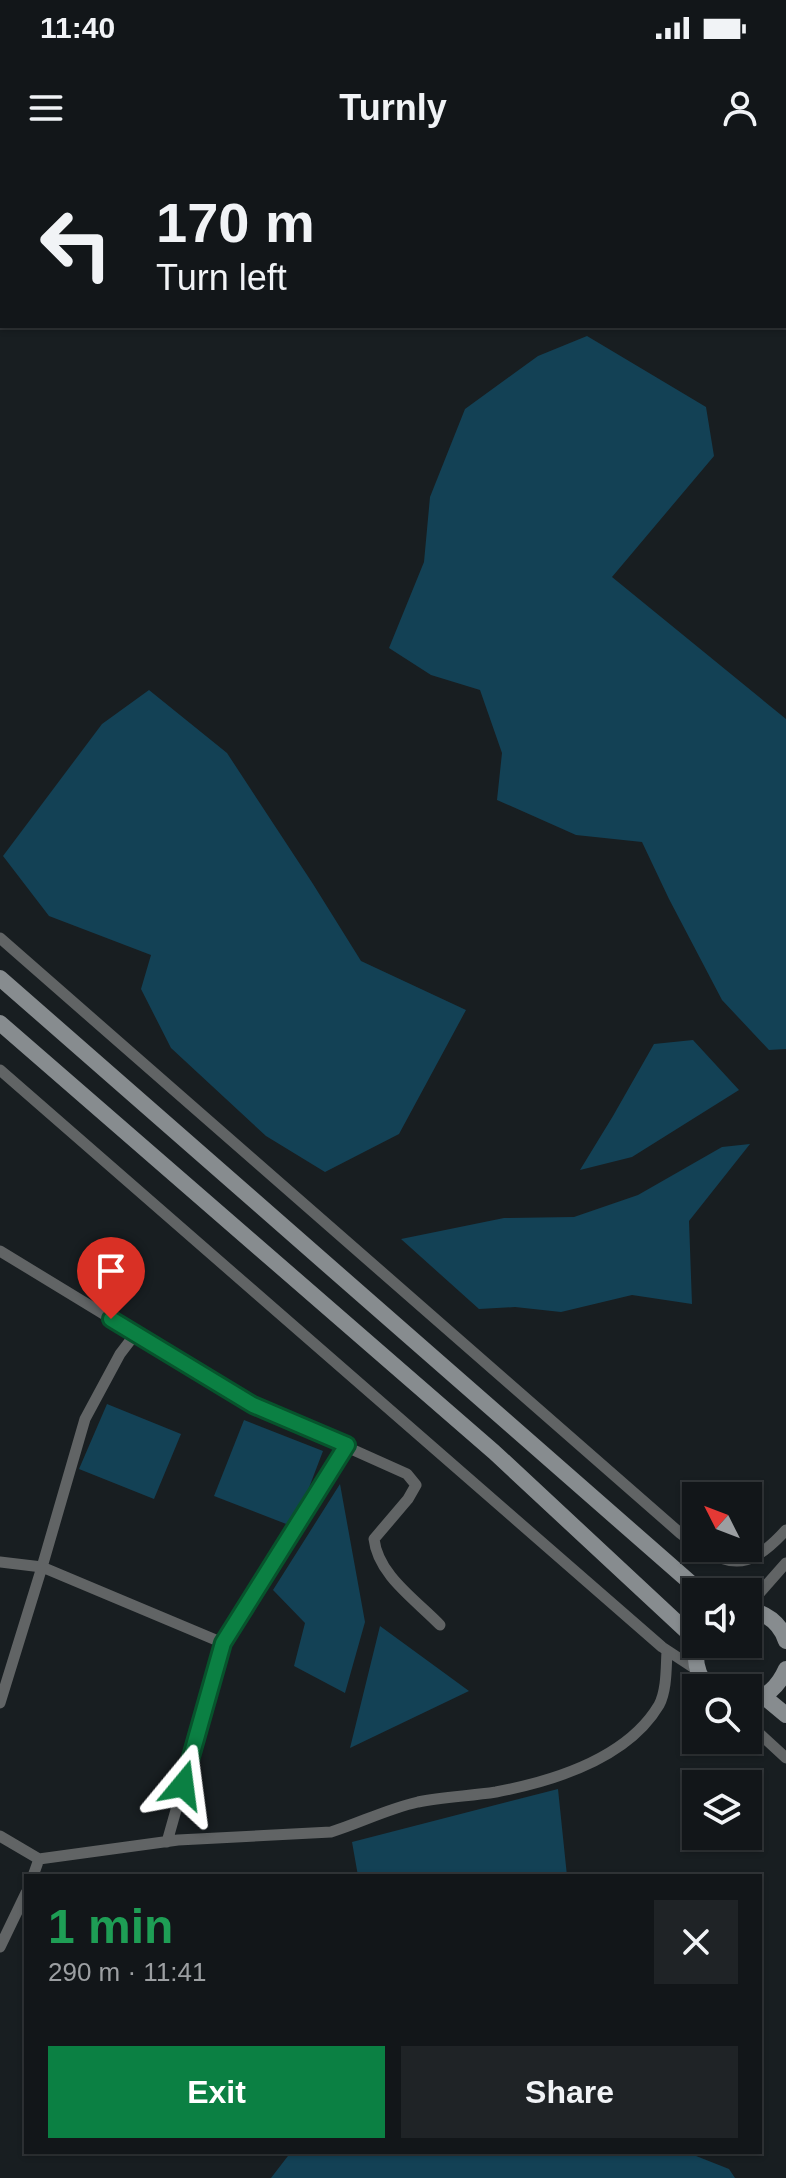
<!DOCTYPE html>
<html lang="en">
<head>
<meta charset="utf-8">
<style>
	body { margin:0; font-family:Helvetica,sans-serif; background:#1f2326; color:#f1f3f6; height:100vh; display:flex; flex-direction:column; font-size:30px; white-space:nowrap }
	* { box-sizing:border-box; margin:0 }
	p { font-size:26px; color:#9c9fa2 }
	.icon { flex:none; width:44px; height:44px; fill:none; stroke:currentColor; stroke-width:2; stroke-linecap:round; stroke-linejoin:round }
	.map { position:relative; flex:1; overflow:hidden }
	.panel { position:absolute; left:24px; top:1714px; width:738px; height:280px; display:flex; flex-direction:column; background:#121619; border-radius:0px; box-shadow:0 2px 6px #0004,0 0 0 2px #313538 }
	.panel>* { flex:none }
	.guide { position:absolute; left:0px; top:0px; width:786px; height:168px; box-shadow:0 2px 6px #0004,0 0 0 2px #313538; background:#121619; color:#f1f3f6; overflow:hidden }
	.needle { width:52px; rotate:312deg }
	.buttons { position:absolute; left:682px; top:1322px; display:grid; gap:16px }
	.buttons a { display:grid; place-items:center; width:80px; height:80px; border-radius:0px; background:#121619; box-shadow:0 2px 6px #0004,0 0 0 2px #313538; font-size:40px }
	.pin { position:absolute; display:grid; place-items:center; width:68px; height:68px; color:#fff; margin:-82px -34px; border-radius:50% 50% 50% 0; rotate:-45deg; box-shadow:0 0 8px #0007 }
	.pin .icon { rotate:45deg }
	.me { position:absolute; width:88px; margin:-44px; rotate:16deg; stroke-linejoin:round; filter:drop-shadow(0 0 6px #0008) }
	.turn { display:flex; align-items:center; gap:28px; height:168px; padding:0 24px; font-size:36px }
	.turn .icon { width:104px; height:104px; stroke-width:2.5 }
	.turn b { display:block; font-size:56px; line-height:68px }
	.round { display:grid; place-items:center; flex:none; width:84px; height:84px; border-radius:0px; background:#1f2326 }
	.overview { display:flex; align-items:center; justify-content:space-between; height:136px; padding:0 24px }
	h1 { font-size:48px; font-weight:800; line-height:60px; color:#1e9e55 }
	.action { display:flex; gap:16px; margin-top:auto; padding:16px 24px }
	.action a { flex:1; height:92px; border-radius:0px; background:#0b8043; color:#fff; font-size:32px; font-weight:800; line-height:92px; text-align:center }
	.action a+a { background:#1f2326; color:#f1f3f6 }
	.status { display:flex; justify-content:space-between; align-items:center; height:56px; padding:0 40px; background:#121619; direction:ltr }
	.status svg { height:22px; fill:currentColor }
	header { display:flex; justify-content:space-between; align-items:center; height:104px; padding:0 24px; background:#121619; font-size:36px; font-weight:800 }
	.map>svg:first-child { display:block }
	.green { fill:#134155 }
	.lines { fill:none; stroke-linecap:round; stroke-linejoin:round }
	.street { stroke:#616465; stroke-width:11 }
	.secondary { stroke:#878c8f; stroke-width:16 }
	.route-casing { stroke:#07532c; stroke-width:20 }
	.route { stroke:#0b8043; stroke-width:14 }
</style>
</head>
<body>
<div class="status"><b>11:40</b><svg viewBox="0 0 49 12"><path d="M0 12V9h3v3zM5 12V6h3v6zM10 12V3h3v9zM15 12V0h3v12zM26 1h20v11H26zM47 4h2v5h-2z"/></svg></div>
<header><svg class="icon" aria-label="menu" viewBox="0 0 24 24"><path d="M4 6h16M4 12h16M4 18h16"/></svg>Turnly<svg class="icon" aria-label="person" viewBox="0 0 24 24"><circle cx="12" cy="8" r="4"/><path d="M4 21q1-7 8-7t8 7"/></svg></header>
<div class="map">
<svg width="786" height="2018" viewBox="0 0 786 2018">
	<rect width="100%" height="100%" fill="#181e21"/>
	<path class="green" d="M 587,176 L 706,247 L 714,296 L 612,417 L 786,559 L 786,889 L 769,890 L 722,840 L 669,739 L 642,682 L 576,675 L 497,640 L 502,593 L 480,530 L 431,515 L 389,488 L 424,402 L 430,337 L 465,249 L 538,196 Z
		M 149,530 L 227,593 L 313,724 L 361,801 L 466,850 L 399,974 L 325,1012 L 266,976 L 171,888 L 141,829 L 151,795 L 49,756 L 3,696 L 102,564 Z
		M 693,880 L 739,930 L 632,997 L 580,1010 L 613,956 L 654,884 Z
		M 750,984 L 689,1061 L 692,1144 L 632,1135 L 561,1152 L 515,1147 L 479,1149 L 401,1079 L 504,1058 L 574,1057 L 638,1035 L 722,987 Z
		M 107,1244 L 181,1274 L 154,1339 L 79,1309 Z
		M 244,1260 L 323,1291 L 294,1367 L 214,1336 Z
		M 340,1324 L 365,1462 L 345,1533 L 294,1506 L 305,1463 L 273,1430 Z
		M 380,1466 L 469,1531 L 350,1588 Z
		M 558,1629 L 567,1716 L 358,1716 L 352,1682 Z
		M 291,1992 L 686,1992 L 729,2009 L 735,2018 L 271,2018 Z"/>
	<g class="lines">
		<path class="street" d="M 0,778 L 680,1373 L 696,1385
			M 0,910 L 662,1487 L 697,1510
			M 0,1091 L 253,1245 L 407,1314 L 416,1325 L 408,1339 L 374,1379 C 378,1415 416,1440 440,1465
			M 136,1173 L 120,1194 L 85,1259 L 42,1407 L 223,1483 L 167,1682
			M 700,1388 C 738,1412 758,1401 786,1370
			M 0,1402 L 42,1407 L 0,1543
			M 748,1446 L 786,1403
			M 223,1483 L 347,1285
			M 748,1563 L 786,1598
			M 0,1676 L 39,1699 L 178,1680 L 331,1672 C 360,1663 387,1649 418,1642 C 443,1637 470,1636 496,1632 C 554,1621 627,1599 659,1545 C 667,1530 666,1507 667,1491
			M 33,1716 L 39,1699
			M 0,1787 L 26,1733"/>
		<path class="secondary" d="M 0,818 L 701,1432
			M 0,863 L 494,1292 L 696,1480
			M 748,1449 C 766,1453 780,1462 786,1481
			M 697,1484 C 694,1501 697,1516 709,1528
			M 763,1536 L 786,1555
			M 748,1541 C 767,1537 778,1527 786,1509"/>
	</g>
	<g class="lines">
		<defs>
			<path id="route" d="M 111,1159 L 253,1245 L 347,1285 L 223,1483 L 183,1625"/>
		</defs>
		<use href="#route" class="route-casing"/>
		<use href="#route" class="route"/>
	</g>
</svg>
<div class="buttons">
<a><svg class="needle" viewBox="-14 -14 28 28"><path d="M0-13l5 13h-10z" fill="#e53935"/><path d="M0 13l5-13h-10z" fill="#9c9fa2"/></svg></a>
<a><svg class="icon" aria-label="sound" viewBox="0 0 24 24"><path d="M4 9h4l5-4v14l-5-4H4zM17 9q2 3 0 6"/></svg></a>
<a><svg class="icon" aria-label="search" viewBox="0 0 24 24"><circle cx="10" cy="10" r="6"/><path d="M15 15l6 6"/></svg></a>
<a><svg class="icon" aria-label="layers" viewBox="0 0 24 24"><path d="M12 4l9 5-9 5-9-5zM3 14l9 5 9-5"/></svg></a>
</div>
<div class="pin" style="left:111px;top:1159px;background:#d93025"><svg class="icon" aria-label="arrive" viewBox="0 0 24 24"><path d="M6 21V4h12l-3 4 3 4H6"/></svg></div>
<svg class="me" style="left:183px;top:1625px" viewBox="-20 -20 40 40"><path d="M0-17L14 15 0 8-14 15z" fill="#0b8043" stroke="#fff" stroke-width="4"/></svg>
<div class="guide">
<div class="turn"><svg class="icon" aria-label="left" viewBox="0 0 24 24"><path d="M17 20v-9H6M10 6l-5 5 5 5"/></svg><div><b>170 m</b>Turn left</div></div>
</div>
<section class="panel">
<div class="overview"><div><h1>1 min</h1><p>290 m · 11:41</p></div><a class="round"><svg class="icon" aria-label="close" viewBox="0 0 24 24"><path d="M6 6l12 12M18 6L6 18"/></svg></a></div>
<div class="action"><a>Exit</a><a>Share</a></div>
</section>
</div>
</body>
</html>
